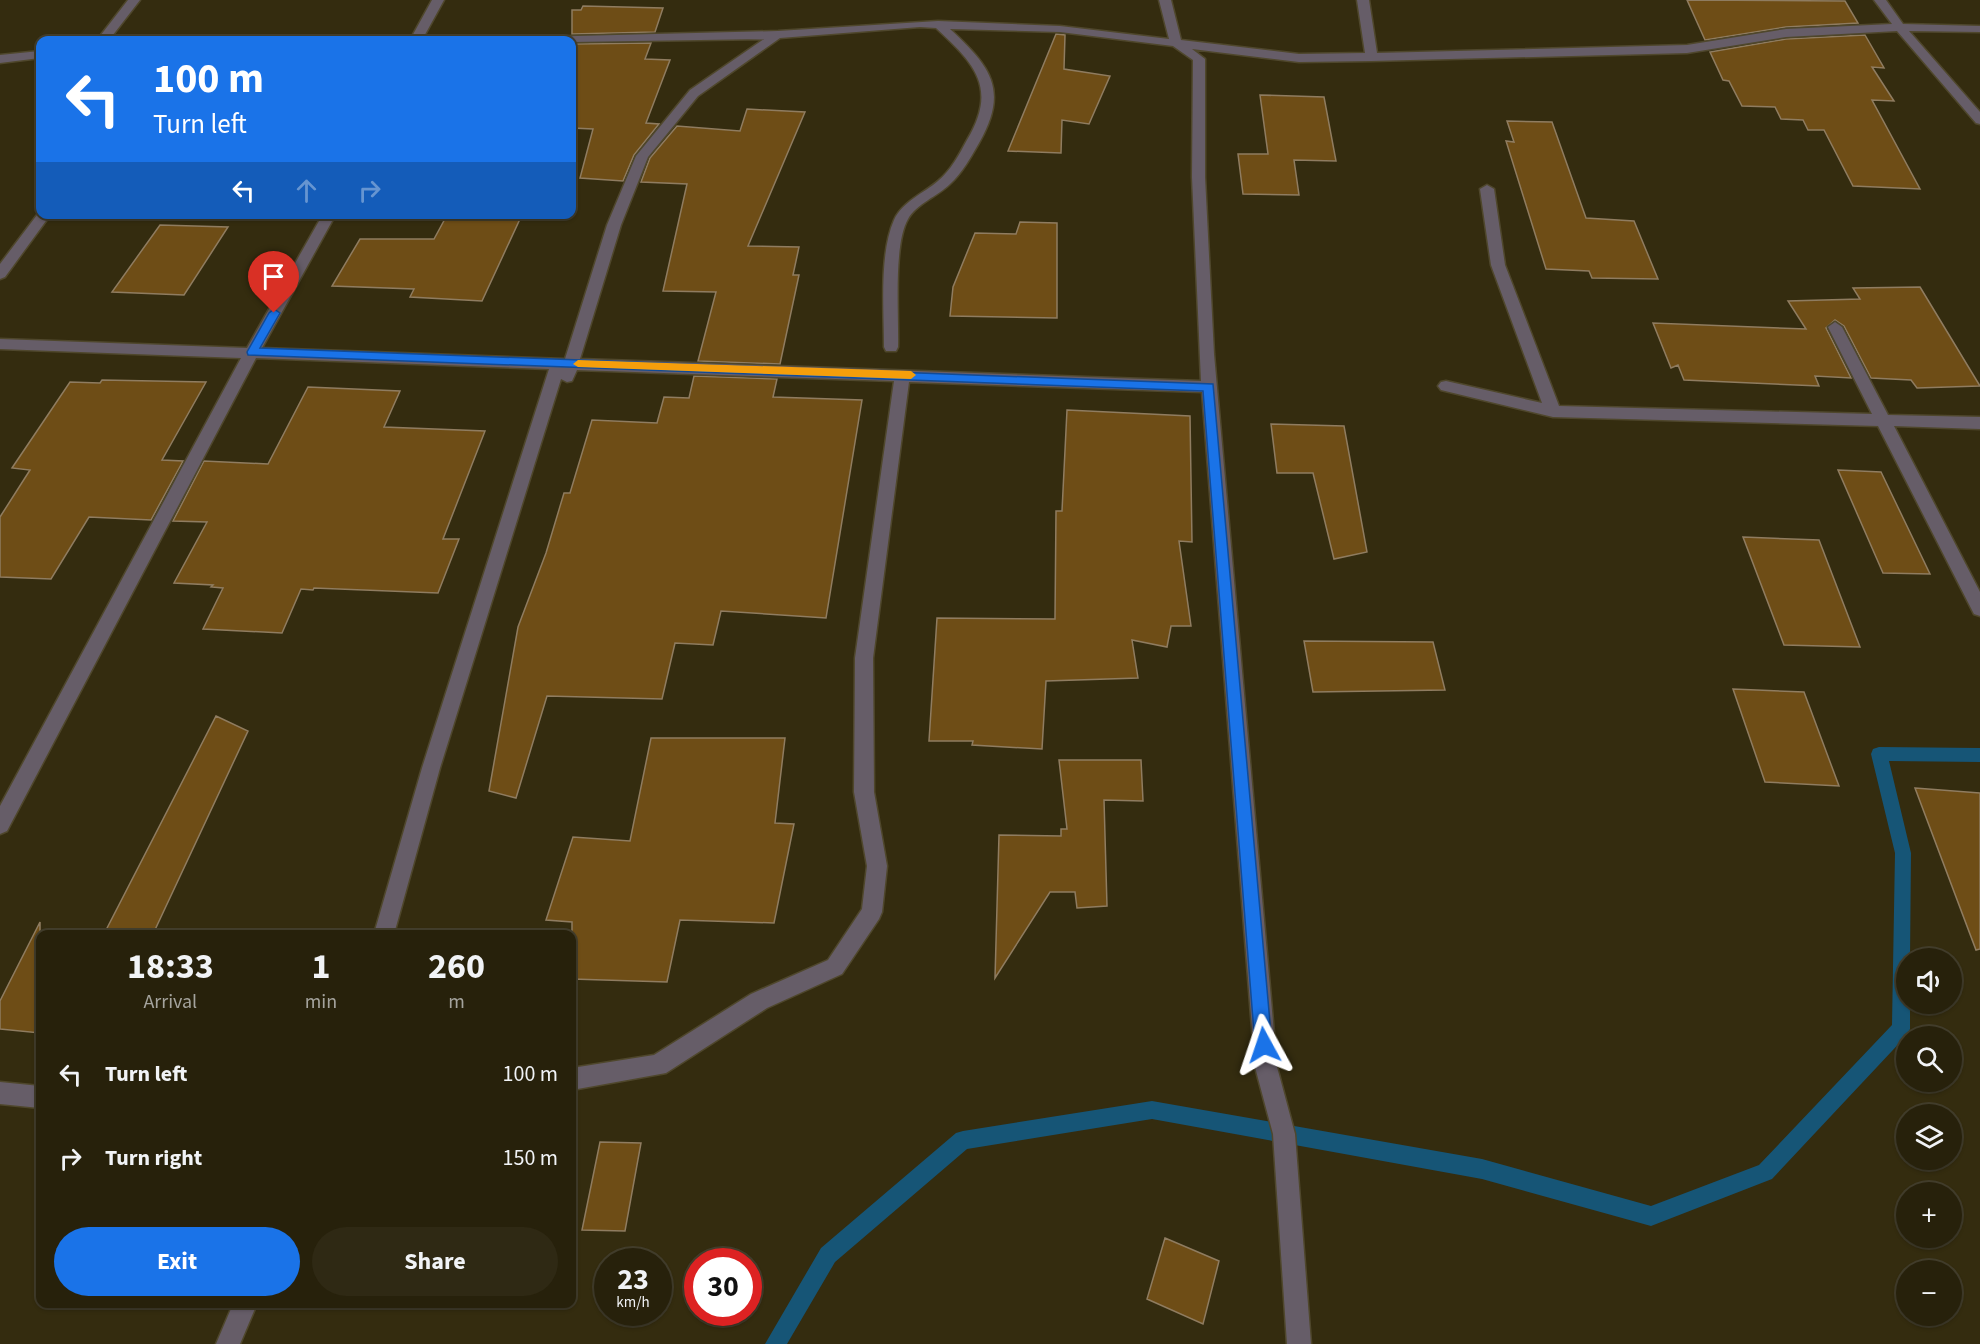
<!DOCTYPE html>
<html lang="en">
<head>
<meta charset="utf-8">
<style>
	body { margin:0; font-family:"Source Sans 3",sans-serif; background:#2f2914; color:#f1f3f6; height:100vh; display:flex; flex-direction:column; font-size:22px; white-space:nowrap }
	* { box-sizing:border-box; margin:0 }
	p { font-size:20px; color:#a4a39d }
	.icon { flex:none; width:33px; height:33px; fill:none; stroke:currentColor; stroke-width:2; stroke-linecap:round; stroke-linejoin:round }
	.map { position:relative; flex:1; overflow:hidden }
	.drawer { position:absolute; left:36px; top:930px; width:540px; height:378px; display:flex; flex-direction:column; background:#27210b; border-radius:12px; box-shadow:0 2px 4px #0004,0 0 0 2px #433e2c }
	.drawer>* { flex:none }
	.banner { position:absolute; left:36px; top:36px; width:540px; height:183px; border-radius:12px; box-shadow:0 2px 4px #0004,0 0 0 2px #433e2c; background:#1a73e8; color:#fff; overflow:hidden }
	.controls { position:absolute; left:1896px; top:948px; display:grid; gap:12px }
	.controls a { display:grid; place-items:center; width:66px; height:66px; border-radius:50%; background:#27210b; box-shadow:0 2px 4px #0004,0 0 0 2px #433e2c; font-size:30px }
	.speed { position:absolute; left:594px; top:1248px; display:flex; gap:12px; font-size:30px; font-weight:700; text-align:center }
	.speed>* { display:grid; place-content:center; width:78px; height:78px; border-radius:50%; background:#27210b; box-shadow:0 2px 4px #0004,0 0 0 2px #433e2c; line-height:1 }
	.speed small { font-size:15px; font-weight:400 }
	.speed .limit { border:9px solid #d22; background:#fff; color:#111 }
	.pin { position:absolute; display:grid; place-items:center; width:51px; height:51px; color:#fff; margin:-62px -26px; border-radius:50% 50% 50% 0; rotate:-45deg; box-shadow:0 0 6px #0007 }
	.pin .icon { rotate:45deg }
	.me { position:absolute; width:66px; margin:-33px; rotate:355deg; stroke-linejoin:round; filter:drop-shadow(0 0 4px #0008) }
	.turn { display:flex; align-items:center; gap:21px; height:126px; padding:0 18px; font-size:27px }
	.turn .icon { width:78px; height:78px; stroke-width:2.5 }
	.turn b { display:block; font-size:42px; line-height:51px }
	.lanes { display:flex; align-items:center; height:57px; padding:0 18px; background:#0003; justify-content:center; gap:30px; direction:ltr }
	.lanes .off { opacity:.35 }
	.eta { display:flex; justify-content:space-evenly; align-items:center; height:102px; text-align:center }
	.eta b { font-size:36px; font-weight:700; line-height:42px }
	.cta { display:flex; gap:12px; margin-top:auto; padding:12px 18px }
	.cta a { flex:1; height:69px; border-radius:36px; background:#1a73e8; color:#fff; font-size:24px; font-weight:700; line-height:69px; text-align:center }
	.cta a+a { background:#2f2914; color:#f1f3f6 }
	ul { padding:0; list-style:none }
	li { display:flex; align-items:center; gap:18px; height:84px; padding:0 18px }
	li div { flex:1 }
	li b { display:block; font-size:22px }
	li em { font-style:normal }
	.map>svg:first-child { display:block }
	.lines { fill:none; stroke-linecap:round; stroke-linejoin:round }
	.stream { fill:#165576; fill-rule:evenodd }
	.building { fill:#6e4d16; stroke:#8f7c60; stroke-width:1.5 }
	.minor-casing { stroke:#4f472c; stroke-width:3 }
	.minor { fill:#665d68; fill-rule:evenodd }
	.route { fill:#1a73e8; stroke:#114b97; stroke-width:1.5 }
	.slow { fill:#f59e0b }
</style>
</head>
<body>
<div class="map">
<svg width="1980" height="1344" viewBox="0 0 1980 1344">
	<rect width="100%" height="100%" fill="#342c0f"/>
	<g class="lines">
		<path class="stream" d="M 1879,747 L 1980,748 L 1980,762 L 1889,761 L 1911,853 L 1910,958 L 1906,958 L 1906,1004 L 1910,1004 L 1910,1029 L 1907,1035 L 1772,1179 L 1651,1226 L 1482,1179 L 1152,1119 L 967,1149 L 835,1262 L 787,1344 L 765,1344 L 821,1248 L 956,1133 L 963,1131 L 1152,1101 L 1482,1159 L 1651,1206 L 1759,1165 L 1892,1025 L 1895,853 L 1871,754 L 1873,749 Z"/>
	</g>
	<path class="building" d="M 1687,0 L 1845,1 L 1858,23 L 1786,27 L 1705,40 Z
		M 583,6 L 663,8 L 655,32 L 572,34 L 572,10 L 581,10 Z
		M 1056,34 L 1065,35 L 1064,69 L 1110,76 L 1089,124 L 1062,120 L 1061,153 L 1008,151 Z
		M 1865,35 L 1884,68 L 1872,67 L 1894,101 L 1872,100 L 1920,189 L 1853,186 L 1824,130 L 1808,130 L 1803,120 L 1781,119 L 1775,107 L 1742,106 L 1729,81 L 1723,80 L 1710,52 L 1786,39 Z
		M 651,43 L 645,59 L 670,60 L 646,123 L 659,124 L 634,155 L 623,181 L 580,178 L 593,129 L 572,128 L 572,44 Z
		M 1260,95 L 1324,97 L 1336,161 L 1294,160 L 1299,195 L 1243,194 L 1238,154 L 1268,154 Z
		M 747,109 L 805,112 L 748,246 L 799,247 L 793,275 L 799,275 L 780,364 L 698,361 L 716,292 L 663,291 L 687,184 L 641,182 L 650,158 L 677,126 L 740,131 Z
		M 1507,121 L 1552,122 L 1586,218 L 1634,221 L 1658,279 L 1592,278 L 1589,271 L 1546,269 L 1506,141 L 1514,142 Z
		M 446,217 L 520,219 L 482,301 L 410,297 L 414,289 L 332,286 L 360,239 L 434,239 Z
		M 1020,222 L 1057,223 L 1057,318 L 950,316 L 953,287 L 975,233 L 1016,234 Z
		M 160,225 L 228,227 L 184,295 L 112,292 Z
		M 1920,287 L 1980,386 L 1917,388 L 1911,380 L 1871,378 L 1844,326 L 1835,320 L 1826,328 L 1851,378 L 1815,376 L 1819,386 L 1684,380 L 1678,365 L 1671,368 L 1653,323 L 1806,329 L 1788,301 L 1860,299 L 1853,288 Z
		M 694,376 L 777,379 L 773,397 L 862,400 L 826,618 L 721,611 L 713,645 L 675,643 L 662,699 L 547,696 L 516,798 L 489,791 L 518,627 L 546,553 L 564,493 L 570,493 L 592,420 L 657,423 L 664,397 L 689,398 Z
		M 102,380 L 206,382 L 162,460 L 183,461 L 151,520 L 89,517 L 51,579 L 0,577 L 0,517 L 30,470 L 12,468 L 70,382 L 100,383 Z
		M 308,387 L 400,391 L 384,427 L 485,431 L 443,539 L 459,539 L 438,593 L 314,588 L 313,590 L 301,589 L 282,633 L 203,629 L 223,588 L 211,587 L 213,585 L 174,583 L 207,522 L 173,521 L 204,461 L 268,464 Z
		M 1067,410 L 1190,416 L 1192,542 L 1179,541 L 1191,626 L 1171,626 L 1167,647 L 1132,640 L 1138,678 L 1046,681 L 1042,749 L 972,745 L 973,741 L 929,741 L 937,618 L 1055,619 L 1056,511 L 1062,511 Z
		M 1271,424 L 1344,426 L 1367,552 L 1334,559 L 1313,473 L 1277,473 Z
		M 1838,470 L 1881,472 L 1930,574 L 1883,573 Z
		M 1743,537 L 1819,540 L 1860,647 L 1784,645 Z
		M 1304,641 L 1433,642 L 1445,690 L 1313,692 Z
		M 1733,689 L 1804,692 L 1839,786 L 1765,782 Z
		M 216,716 L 248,731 L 153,934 L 104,934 Z
		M 651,738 L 785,738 L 775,823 L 794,824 L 774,923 L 680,920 L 667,982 L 572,979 L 572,922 L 546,920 L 573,837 L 630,841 Z
		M 1059,760 L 1141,760 L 1143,801 L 1104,800 L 1107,906 L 1077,908 L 1075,892 L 1050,892 L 995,978 L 999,835 L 1061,836 L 1061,829 L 1067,829 Z
		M 1915,788 L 1980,793 L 1980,949 L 1976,950 Z
		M 40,922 L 40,1033 L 0,1029 L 0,1001 Z
		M 600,1142 L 641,1143 L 625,1231 L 582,1230 Z
		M 1165,1238 L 1219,1261 L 1203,1324 L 1147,1299 Z"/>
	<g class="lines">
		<defs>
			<path id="minor" d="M 128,0 L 140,0 L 109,40 L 97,40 Z
				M 432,0 L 444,0 L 422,40 L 410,40 Z
				M 1159,0 L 1171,0 L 1181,40 L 1299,54 L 1365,53 L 1357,0 L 1369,0 L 1377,53 L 1687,45 L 1786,29 L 1892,24 L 1874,0 L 1886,0 L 1903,24 L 1980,26 L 1980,32 L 1909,31 L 1980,112 L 1980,124 L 1976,123 L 1897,31 L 1786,37 L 1687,53 L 1372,61 L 1299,62 L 1192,49 L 1205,59 L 1205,177 L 1214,354 L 1277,1067 L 1295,1134 L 1311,1344 L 1287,1344 L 1273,1134 L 1255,1067 L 1202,392 L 909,382 L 873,658 L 874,792 L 887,866 L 882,912 L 879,919 L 842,974 L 767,1008 L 666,1073 L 572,1090 L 572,1068 L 654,1055 L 751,994 L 828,960 L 862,909 L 867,866 L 854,792 L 855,658 L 894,381 L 577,370 L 572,381 L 567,382 L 561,379 L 440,768 L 394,934 L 374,934 L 422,768 L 549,369 L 256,358 L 7,831 L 0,834 L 0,806 L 241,358 L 0,349 L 0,339 L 247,348 L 323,214 L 336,214 L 262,348 L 565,359 L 607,225 L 636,156 L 690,90 L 764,39 L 572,42 L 498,40 L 500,38 L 778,31 L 938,21 L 1060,26 L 1169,39 ZM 920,27 L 936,28 C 975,64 998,88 967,140 C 959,155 951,170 938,181 C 924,193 902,202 894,220 C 879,254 884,310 884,347 L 886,351 L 896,351 L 898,347 C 899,316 893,245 908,219 C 916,204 938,196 950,184 C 962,173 971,157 979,143 C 1009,90 991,67 950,29 L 1060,32 L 1173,46 L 1193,60 L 1192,177 L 1201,381 L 580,359 L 621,225 L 648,157 L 698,96 L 780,38 Z
				M 40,51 L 40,58 L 0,63 L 0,55 Z
				M 1487,185 L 1494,189 L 1505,265 L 1559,406 L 1872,414 L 1828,327 L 1835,322 L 1842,327 L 1888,415 L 1980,417 L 1980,429 L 1894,426 L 1980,592 L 1980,616 L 1974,614 L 1878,426 L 1553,417 L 1441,390 L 1438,386 L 1441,382 L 1446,381 L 1542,403 L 1491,265 L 1480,189 Z
				M 40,211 L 40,214 L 51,214 L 5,277 L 0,279 L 0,264 Z
				M 0,1082 L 40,1086 L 40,1108 L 0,1104 Z
				M 233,1304 L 257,1304 L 240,1344 L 216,1344 Z"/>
		</defs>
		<use href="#minor" class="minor-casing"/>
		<use href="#minor" class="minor"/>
	</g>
	<path class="route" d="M 274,309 L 280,313 L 260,348 L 1213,384 L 1272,1045 L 1269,1050 L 1264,1053 L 1258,1050 L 1255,1045 L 1203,391 L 248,355 L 247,352 L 269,313 Z"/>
	<path class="slow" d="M 578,360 L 911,371 L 916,375 L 911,379 L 578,367 L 573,364 Z"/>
</svg>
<div class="controls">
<a><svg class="icon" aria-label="sound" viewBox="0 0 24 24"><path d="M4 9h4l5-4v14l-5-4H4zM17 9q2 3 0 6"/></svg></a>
<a><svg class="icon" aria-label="search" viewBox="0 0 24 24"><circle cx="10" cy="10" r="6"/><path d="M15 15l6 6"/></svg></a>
<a><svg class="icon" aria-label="layers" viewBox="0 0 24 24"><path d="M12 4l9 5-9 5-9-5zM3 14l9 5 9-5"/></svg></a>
<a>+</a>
<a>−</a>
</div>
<div class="speed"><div>23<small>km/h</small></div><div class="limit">30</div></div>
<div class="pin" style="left:274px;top:313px;background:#d93025"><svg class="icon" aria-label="arrive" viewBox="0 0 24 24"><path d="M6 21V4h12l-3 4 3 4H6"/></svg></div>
<svg class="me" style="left:1264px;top:1045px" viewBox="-20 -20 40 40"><path d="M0-17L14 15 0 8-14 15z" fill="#1a73e8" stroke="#fff" stroke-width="4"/></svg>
<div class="banner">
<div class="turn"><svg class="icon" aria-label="left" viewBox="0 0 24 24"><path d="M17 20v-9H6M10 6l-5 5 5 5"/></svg><div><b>100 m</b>Turn left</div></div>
<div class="lanes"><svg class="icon" aria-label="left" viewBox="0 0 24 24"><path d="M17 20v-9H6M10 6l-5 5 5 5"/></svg><svg class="icon off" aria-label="ahead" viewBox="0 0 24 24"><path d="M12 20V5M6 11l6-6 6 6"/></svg><svg class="icon off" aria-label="right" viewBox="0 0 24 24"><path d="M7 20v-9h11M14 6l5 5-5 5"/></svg></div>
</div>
<section class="drawer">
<div class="eta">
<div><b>18:33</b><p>Arrival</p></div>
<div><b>1</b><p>min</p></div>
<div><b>260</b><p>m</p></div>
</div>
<ul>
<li><svg class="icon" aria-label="left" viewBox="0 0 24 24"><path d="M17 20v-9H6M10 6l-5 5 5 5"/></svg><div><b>Turn left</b></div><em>100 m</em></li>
<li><svg class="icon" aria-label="right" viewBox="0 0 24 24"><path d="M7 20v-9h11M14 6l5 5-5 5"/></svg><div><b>Turn right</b></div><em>150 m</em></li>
</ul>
<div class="cta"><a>Exit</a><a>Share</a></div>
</section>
</div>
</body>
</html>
